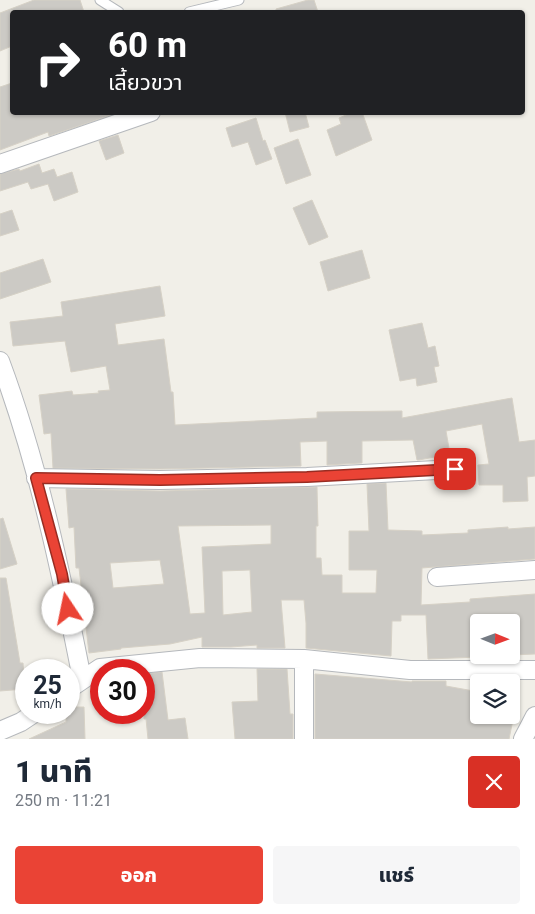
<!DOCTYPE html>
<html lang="th">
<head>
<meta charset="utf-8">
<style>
	body { margin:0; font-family:Roboto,"Noto Sans Thai",sans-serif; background:#f6f6f7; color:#1f2937; height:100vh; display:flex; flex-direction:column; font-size:19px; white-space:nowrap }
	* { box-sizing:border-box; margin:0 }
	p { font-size:16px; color:#747a83 }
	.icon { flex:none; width:28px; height:28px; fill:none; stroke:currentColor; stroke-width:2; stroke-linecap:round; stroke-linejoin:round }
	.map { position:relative; height:739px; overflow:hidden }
	.side { display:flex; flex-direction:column; background:#fff; flex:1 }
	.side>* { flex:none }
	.hud { position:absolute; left:10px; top:10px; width:515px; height:105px; border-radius:5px; box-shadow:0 1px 4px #0004; background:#202124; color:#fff; overflow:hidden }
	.needle { width:32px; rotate:91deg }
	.tools { position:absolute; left:470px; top:614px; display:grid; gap:10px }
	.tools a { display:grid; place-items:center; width:50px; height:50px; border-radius:5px; background:#fff; box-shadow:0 1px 4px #0004; font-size:25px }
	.speed { position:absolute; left:15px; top:659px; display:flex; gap:10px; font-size:25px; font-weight:700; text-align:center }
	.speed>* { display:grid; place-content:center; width:65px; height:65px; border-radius:50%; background:#fff; box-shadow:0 1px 4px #0004; line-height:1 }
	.speed small { font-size:12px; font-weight:400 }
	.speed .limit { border:8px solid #d22; background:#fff; color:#111 }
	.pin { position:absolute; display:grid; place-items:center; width:42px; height:42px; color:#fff; margin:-21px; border-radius:10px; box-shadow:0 2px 8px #0006 }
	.me { position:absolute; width:55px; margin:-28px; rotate:349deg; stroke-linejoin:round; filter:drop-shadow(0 0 4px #0008) }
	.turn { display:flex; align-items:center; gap:18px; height:105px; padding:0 15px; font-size:22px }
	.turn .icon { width:65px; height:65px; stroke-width:2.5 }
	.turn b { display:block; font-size:35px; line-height:42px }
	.round { display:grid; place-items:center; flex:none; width:52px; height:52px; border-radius:5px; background:#f6f6f7 }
	.headline { display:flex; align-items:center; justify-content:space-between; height:85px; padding:0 15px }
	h1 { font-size:30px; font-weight:800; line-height:38px }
	.cta { display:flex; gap:10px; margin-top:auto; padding:10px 15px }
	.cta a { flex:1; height:58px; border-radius:5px; background:#ea4335; color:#fff; font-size:20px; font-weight:800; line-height:58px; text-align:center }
	.cta a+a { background:#f6f6f7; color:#1f2937 }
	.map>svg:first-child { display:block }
	.building { fill:#cccac5; stroke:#d6d1c6; fill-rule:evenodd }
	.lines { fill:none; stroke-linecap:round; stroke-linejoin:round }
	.service-casing { stroke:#b5b8bc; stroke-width:11 }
	.minor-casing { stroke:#b5b8bc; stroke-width:20 }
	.service { stroke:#fff; stroke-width:9 }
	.minor { stroke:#fff; stroke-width:18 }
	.route-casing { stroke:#982c22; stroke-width:12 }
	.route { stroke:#ea4335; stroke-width:9 }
</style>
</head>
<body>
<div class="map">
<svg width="535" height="739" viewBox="0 0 535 739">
	<rect width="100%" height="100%" fill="#f1efe8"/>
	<path class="building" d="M 34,0 L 80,0 L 84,12 L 12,12 L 12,46 L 0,51 L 0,13 Z
		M 308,0 L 314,0 L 318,12 L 276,12 L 276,9 Z
		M 12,83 L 12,112 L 110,112 L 111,115 L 49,136 L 48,132 L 0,150 L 0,87 Z
		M 285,112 L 305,112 L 309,127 L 290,132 Z
		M 353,112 L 362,112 L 372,140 L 336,156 L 327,130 L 341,124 L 339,118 Z
		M 256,118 L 263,141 L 265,140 L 272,159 L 256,165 L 248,142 L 232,147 L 226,128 Z
		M 118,135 L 124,153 L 106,160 L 99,141 Z
		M 298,139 L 311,175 L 286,184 L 274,148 Z
		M 39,164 L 42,173 L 54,169 L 57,177 L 72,172 L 78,192 L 54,201 L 48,184 L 31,189 L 28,182 L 0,191 L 0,174 L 19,169 L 20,171 Z
		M 312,200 L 328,237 L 309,245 L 293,208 Z
		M 12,210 L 19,230 L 0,236 L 0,214 Z
		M 362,250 L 370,278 L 328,291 L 320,262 Z
		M 43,259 L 51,282 L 0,299 L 0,273 Z
		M 160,286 L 165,316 L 115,324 L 118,345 L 164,339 L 171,392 L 173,392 L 175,425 L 317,418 L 317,412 L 402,411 L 402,418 L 512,398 L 519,442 L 535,440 L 535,476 L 527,477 L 528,501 L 503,502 L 503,485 L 479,485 L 478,465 L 489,464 L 482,424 L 446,431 L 450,454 L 419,460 L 417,460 L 413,440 L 362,441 L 362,463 L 327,465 L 327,441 L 300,442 L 301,466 L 160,469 L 53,468 L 51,433 L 44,434 L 39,395 L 72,391 L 73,395 L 99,393 L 98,391 L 110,390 L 106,366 L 71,372 L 65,341 L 13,346 L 10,322 L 63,316 L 61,302 Z
		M 422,323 L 428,348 L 435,346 L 439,366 L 434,367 L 437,382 L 417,386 L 416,378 L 400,381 L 389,330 Z
		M 386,483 L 388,530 L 422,531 L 422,535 L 468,533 L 468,530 L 508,527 L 508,529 L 535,527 L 535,559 L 422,568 L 421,605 L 470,602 L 470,599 L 535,594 L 535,654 L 511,655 L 511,621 L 479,622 L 479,657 L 428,659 L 426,615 L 401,615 L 401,621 L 392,621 L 391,656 L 306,648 L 306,623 L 304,600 L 281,600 L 285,648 L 257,648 L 257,645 L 231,647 L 202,647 L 202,637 L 170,644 L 121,648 L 121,649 L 89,653 L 79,568 L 76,568 L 74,527 L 69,528 L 66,489 L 160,491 L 317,487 L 318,526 L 316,526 L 316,558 L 321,558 L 322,575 L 342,575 L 342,593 L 376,593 L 377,570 L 349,570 L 349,531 L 369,531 L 367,484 ZM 271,525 L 271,544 L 202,547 L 205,613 L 190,614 L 178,526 ZM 160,560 L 164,584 L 113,588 L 110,563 ZM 250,570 L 252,612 L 223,615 L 222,571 Z
		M 3,518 L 17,564 L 0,569 L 0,519 Z
		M 0,578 L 6,578 L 20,663 L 23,663 L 25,689 L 0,691 Z
		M 257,669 L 287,669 L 290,714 L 293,714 L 293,739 L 235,739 L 232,702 L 258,701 Z
		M 162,672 L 168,720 L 185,718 L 188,739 L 148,739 L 146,719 L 144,719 L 144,674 Z
		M 315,674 L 412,682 L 412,681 L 446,681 L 446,686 L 479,692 L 479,715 L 514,715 L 509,739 L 315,739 Z
		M 69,707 L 84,707 L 85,739 L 29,739 L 66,722 L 66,712 L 69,712 Z"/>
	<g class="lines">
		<defs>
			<path id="service" d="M 100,0 L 119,12
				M 189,12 L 239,0"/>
			<path id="minor" d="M 0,164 L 151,112
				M 0,361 C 38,463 61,572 82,679
				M 36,478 L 160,480 L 307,477 L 455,469
				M 437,577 L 535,570
				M 69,689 L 100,668 L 200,658 L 304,659 L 410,670 L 535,670
				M 0,731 L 21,722 L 36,712
				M 304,739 L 304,659
				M 523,739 L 535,716"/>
		</defs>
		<use href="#service" class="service-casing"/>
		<use href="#minor" class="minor-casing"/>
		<use href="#service" class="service"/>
		<use href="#minor" class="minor"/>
	</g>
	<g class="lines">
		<defs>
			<path id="route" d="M 68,609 L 62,574 L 36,478 L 160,480 L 307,477 L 455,469"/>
		</defs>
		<use href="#route" class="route-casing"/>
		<use href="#route" class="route"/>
	</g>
</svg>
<div class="tools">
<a><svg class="needle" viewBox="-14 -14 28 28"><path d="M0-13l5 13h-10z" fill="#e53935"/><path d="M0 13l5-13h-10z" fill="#747a83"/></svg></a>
<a><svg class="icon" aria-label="layers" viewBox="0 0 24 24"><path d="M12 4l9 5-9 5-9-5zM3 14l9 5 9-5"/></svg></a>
</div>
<div class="speed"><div>25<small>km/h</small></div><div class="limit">30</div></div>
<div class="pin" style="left:455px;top:469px;background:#d93025"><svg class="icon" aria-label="arrive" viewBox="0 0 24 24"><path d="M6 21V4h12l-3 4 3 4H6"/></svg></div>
<svg class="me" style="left:68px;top:609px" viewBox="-20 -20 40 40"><circle r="19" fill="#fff"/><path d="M0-13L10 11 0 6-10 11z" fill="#ea4335"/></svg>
<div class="hud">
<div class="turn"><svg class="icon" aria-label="right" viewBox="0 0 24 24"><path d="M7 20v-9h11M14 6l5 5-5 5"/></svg><div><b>60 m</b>เลี้ยวขวา</div></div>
</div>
</div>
<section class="side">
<div class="headline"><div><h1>1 นาที</h1><p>250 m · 11:21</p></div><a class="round" style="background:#d93025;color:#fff"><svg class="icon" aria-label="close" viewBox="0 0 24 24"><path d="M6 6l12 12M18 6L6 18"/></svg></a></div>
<div class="cta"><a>ออก</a><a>แชร์</a></div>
</section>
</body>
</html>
